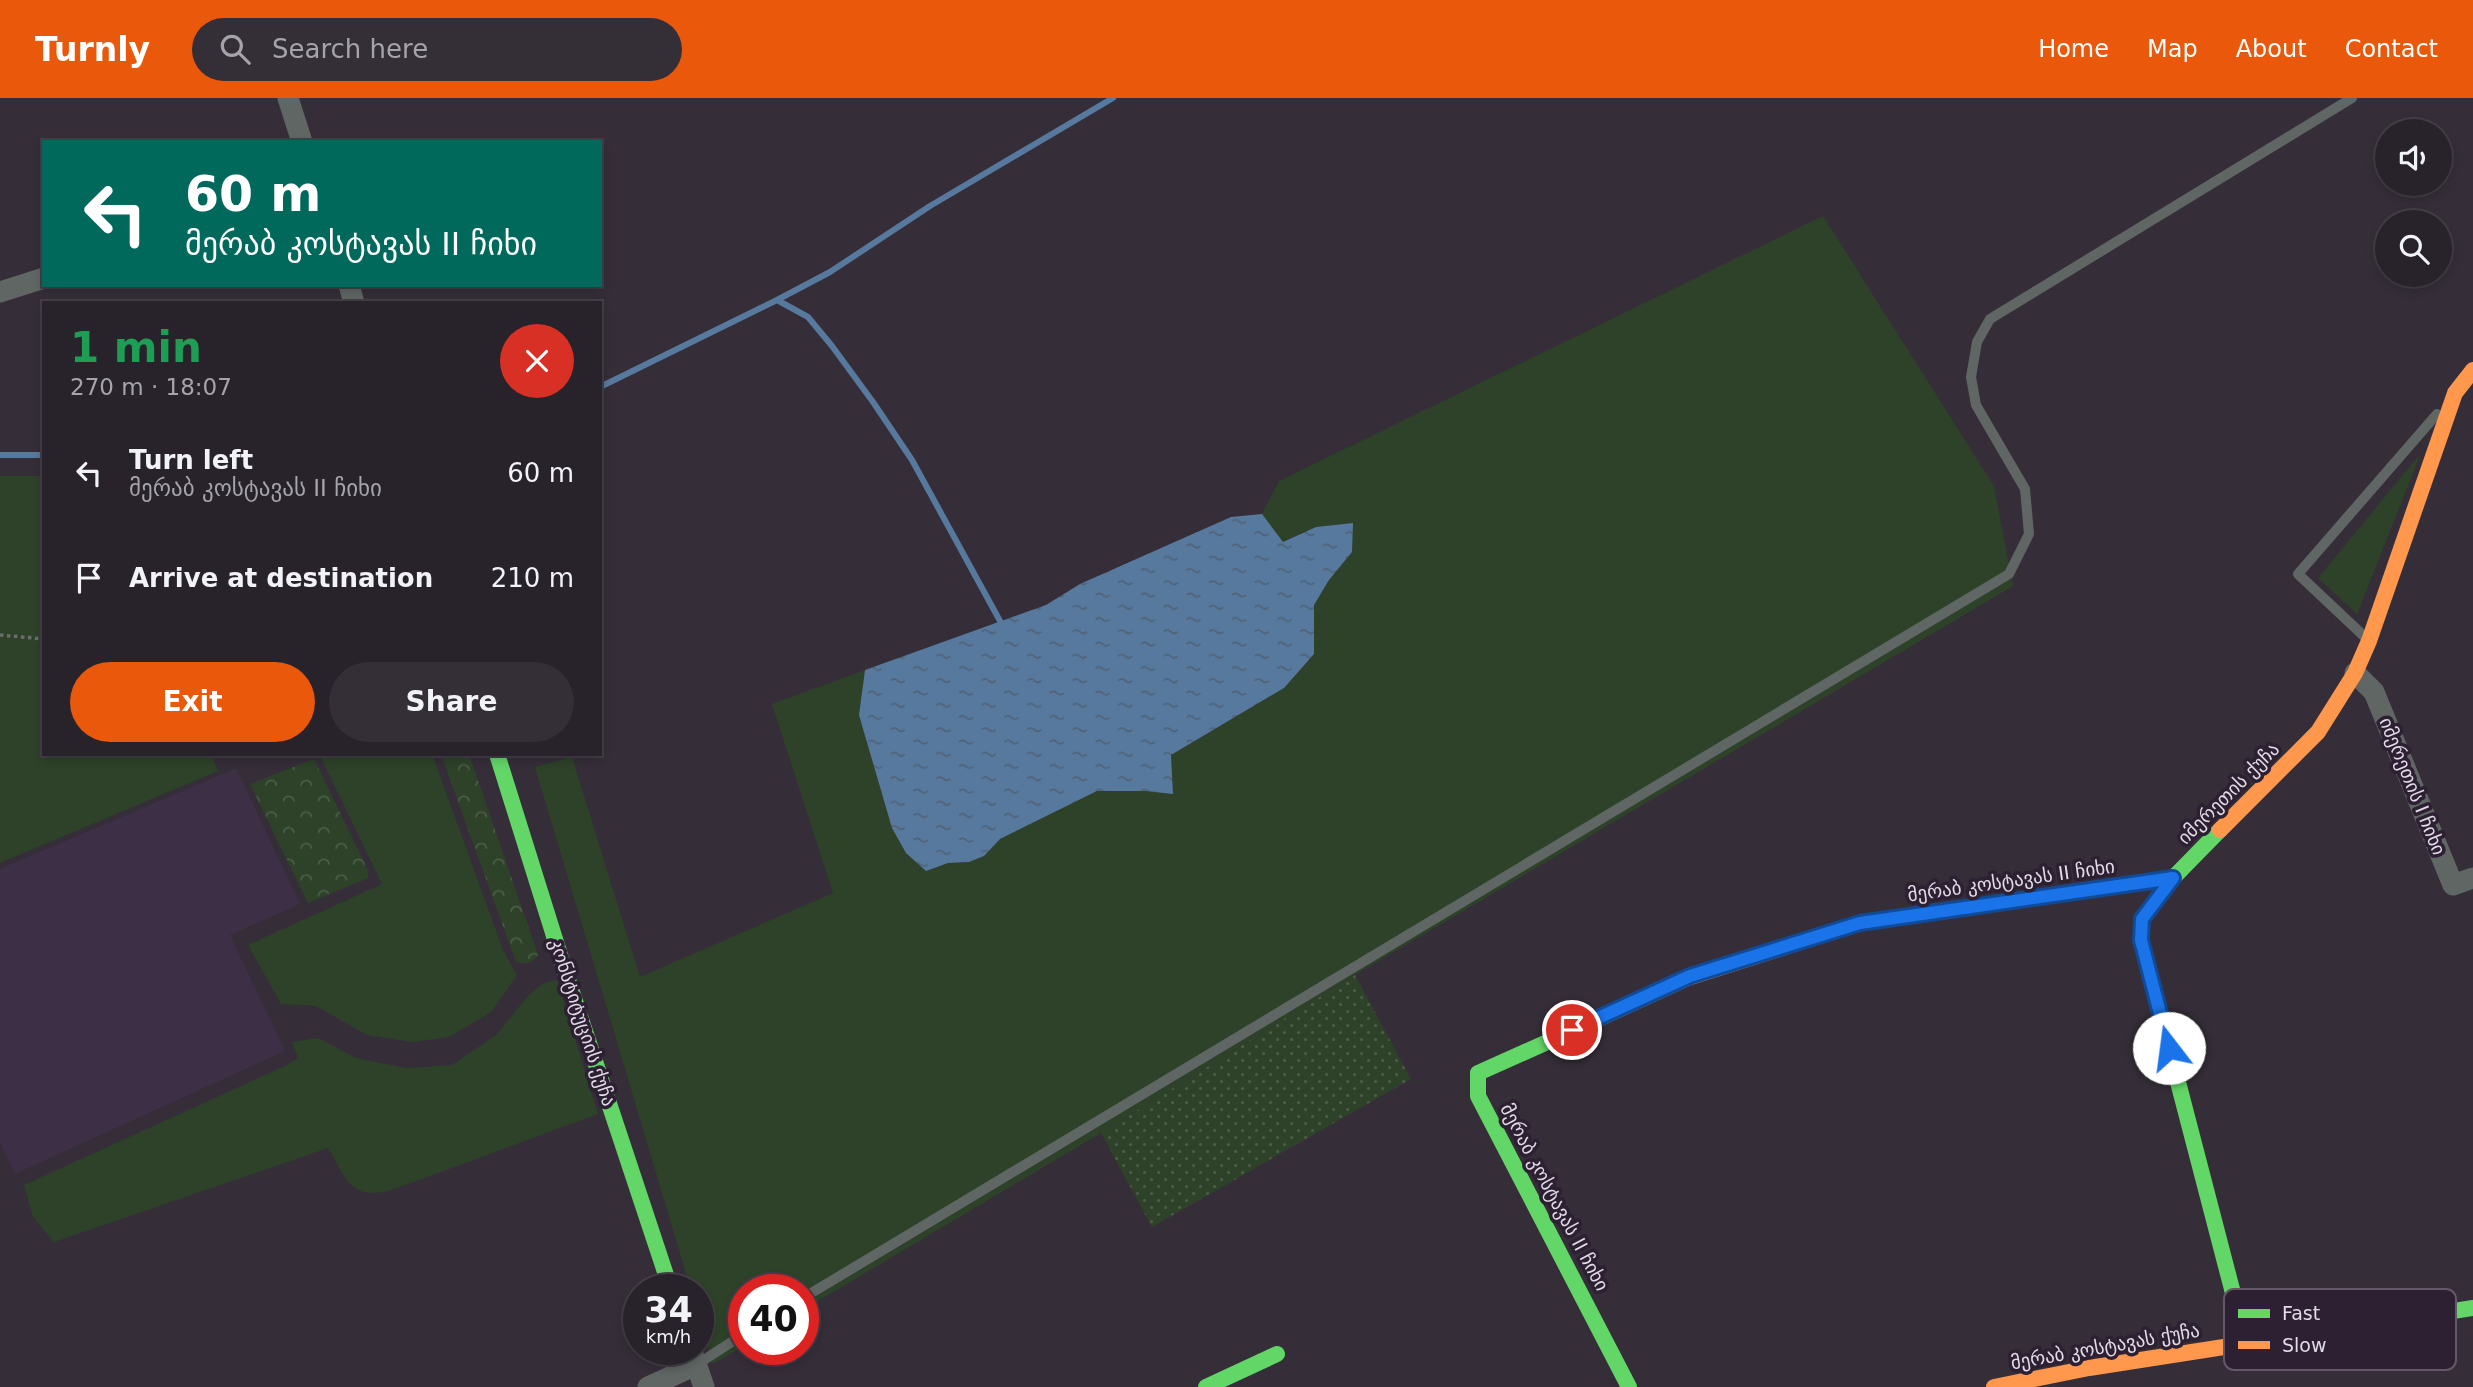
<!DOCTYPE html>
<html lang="en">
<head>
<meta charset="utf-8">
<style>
	body { margin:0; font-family:"DejaVu Sans","Noto Sans Georgian",sans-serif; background:#342f37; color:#f1f3f6; height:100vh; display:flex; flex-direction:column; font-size:26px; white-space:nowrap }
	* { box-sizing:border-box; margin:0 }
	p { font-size:23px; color:#a5a4a9 }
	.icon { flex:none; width:38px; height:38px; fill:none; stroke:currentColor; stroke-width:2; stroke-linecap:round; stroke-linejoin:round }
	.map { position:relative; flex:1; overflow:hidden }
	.panel { position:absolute; left:42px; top:203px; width:560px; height:455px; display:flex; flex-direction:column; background:#28222b; border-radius:0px; box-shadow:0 4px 10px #0003,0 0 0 2px #443f47 }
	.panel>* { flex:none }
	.guide { position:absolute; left:42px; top:42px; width:560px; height:147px; border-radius:0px; box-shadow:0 4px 10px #0003,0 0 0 2px #443f47; background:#00695c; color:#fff; overflow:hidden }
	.fabs { position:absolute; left:2375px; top:21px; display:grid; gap:14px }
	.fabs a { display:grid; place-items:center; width:77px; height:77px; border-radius:50%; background:#28222b; box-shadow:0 4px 10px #0003,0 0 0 2px #443f47; font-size:35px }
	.speed { position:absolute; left:623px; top:1176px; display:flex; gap:14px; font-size:35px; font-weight:700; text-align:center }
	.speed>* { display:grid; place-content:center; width:91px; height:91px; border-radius:50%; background:#28222b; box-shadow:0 4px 10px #0003,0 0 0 2px #443f47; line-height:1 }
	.speed small { font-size:18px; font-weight:400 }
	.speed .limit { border:10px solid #d22; background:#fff; color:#111 }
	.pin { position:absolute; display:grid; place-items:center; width:60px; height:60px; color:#fff; margin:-30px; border:4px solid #fff; border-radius:50%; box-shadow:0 2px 7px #0007 }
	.me { position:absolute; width:77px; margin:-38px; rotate:345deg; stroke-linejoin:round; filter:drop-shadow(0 0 5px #0008) }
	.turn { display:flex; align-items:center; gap:24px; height:147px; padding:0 28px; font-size:32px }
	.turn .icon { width:91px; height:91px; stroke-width:2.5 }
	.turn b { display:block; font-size:49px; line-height:60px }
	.round { display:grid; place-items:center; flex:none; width:74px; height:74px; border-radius:37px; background:#342f37 }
	.overview { display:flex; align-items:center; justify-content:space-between; height:119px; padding:0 28px }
	h1 { font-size:42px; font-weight:700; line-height:52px; color:#1e9e55 }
	.button { display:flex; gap:14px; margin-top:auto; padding:14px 28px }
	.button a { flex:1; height:80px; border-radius:42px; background:#ea580c; color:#fff; font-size:28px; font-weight:700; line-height:80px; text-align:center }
	.button a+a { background:#342f37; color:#f1f3f6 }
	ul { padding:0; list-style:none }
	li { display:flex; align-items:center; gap:21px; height:105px; padding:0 28px }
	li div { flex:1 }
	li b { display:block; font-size:26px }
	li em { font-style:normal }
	header { display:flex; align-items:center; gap:42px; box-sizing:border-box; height:98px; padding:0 35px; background:#ea580c; color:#fff }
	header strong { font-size:33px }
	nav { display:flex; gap:38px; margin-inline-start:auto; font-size:24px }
	.search { width:490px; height:63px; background:#342f37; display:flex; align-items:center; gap:18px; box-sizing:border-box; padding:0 24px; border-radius:38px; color:#a5a4a9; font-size:26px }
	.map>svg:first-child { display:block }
	.built { fill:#3d2f45 }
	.grass { fill:#2d4229 }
	.forest { fill:url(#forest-crowns) }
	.garden { fill:url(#garden-dots) }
	.water { fill:url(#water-ripples) }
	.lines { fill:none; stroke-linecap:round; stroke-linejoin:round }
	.stream { stroke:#57799d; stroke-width:6 }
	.path { stroke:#6a6c6d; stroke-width:3.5; stroke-dasharray:3.5 3.5; stroke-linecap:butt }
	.lane { stroke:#606664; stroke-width:10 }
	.street { stroke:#606664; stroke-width:21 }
	.fast { stroke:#63d668; stroke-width:16 }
	.slow { stroke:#ff974d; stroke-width:16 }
	.route-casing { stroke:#114b97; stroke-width:18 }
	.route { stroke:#1a73e8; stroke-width:12 }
	.labels { text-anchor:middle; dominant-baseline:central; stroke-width:7; stroke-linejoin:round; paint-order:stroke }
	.street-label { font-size:19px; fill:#e2dbe7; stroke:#2c2032 }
	.key { fill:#2c2032; stroke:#635868; stroke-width:2 }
	.key-label { font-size:19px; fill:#e2dbe7 }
</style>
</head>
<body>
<header>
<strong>Turnly</strong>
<div class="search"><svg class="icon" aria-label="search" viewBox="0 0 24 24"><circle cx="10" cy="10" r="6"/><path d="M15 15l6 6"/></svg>Search here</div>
<nav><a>Home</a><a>Map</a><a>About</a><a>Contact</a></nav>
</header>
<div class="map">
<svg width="2473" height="1289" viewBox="0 0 2473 1289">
	<defs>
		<pattern id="forest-crowns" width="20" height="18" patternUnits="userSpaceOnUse" patternTransform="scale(1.75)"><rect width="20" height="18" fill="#2d4229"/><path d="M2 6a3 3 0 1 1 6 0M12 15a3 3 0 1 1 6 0" fill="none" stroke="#4b5d48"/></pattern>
		<pattern id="garden-dots" width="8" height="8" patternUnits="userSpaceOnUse" patternTransform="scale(1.75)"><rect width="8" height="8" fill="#2d4229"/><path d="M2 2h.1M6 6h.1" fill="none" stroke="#4b5d48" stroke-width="1.8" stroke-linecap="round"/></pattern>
		<pattern id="water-ripples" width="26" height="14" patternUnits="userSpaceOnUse" patternTransform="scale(1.75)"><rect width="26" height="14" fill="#57799d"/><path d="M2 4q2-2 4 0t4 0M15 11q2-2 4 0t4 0" fill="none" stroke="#4f637a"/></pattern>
	</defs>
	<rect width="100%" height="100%" fill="#352e39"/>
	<path class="built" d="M 236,670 L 300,806 L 230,837 L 285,953 L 15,1076 L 0,1044 L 0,771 Z"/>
	<path class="grass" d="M 1823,118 L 1994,388 L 2013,488 L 1355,877 L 1101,1035 L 803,1212 L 803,1192 L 744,1192 L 744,1248 L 713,1266 L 698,1216 L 698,1192 L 691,1192 L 535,669 L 572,659 L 640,879 L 833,795 L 772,606 L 865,572 L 859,617 L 926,773 L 948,765 L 969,764 L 984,758 L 1000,741 L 1097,693 L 1145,693 L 1173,696 L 1171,657 L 1284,590 L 1314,556 L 1314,507 L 1329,482 L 1352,454 L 1352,425 L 1316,429 L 1282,444 L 1262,416 L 1279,383 Z
		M 2421,355 L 2357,516 L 2318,480 Z
		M 0,378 L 44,378 L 44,656 L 211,656 L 218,673 L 0,765 Z
		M 326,656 L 432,656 L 503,852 L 517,877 L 491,914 L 449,939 L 412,944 L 367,937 L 316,908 L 281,906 L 248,847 L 382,786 L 320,658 Z
		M 557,882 L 598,1016 L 392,1092 C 349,1103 347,1081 328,1050 L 54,1144 L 33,1119 L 24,1087 L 287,967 L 298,960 L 292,944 L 318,940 L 356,960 L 406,970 L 452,967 L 496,937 L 528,898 L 543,885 Z"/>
	<path class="forest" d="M 441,656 L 469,656 L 538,857 C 532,865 526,867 516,864 Z
		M 314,661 L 368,772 L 368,780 L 308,805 L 250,686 Z"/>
	<path class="garden" d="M 1355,877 L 1411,981 L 1152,1129 L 1101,1035 Z"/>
	<path class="water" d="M 1262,416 L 1283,444 L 1316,429 L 1353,425 L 1352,454 L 1329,482 L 1314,507 L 1314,556 L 1284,590 L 1171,657 L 1173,696 L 1145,693 L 1097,693 L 1000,741 L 984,758 L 969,764 L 948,765 L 926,773 L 906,755 L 892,730 L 859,617 L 865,572 L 1046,507 L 1080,486 L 1231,419 Z"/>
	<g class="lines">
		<path class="stream" d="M 777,202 L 830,174 L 930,108 L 1113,0
			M 600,289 L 777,202 L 808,219 L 832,248 L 873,304 L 912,362 L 1000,523
			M 0,357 L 44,357"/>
		<path class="path" d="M 0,537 L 44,541"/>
		<path class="lane" d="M 2367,541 L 2298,476 L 2437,316
			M 803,1200 L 2009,476 L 2029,436 L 2025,391 L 1976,307 L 1971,279 L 1977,244 L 1990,221 L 2352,0
			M 696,1267 L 744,1236"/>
		<path class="street" d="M 288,0 L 302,44
			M 349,187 L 354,205
			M 0,194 L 44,180
			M 2355,575 L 2374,594 L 2453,787 L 2473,780
			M 691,1251 L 704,1289
			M 648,1289 L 696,1267"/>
		<path class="fast" d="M 497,656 L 565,873 L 671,1192
			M 2220,732 L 2173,780 L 2142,821 L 2141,842 L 2246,1245
			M 1785,849 L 1860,825 L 2173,780
			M 1563,937 L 1478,975 L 1478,998 L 1629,1289
			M 2256,1244 L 2473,1210
			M 1206,1289 L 1277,1256"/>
		<path class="slow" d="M 2220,732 L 2318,634 L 2355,575 L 2369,543 L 2455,295 L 2473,272
			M 1563,937 L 1690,879 L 1785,849
			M 1994,1289 L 2089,1270 L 2256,1244"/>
	</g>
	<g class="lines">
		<defs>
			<path id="route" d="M 1572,932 L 1690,878 L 1860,825 L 2173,780 L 2142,821 L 2141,842 L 2169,950"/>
		</defs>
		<use href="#route" class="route-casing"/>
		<use href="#route" class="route"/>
	</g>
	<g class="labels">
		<g class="street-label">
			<text transform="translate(2413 688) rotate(68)">იმერეთის I ჩიხი</text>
			<text transform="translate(2228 695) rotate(-45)">იმერეთის ქუჩა</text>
			<text transform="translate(2011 782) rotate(-8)">მერაბ კოსტავას II ჩიხი</text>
			<text transform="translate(583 924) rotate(72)">კონსტიტუციის ქუჩა</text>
			<text transform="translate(1555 1099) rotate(62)">მერაბ კოსტავას II ჩიხი</text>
			<text transform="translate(2105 1248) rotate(-10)">მერაბ კოსტავას ქუჩა</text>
		</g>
	</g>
	<rect x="2224" y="1191" width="232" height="81" rx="10" class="key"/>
	<rect x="2238" y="1211" width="32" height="9" fill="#63d668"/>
	<rect x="2238" y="1243" width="32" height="8" fill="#ff974d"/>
	<g class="key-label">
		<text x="2282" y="1222">Fast</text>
		<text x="2282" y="1254">Slow</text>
	</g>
</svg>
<div class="fabs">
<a><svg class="icon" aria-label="sound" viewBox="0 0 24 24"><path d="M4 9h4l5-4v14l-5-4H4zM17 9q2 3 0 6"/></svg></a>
<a><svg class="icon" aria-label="search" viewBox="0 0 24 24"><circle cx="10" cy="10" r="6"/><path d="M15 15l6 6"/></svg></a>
</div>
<div class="speed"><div>34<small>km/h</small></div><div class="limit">40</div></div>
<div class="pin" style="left:1572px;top:932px;background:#d93025"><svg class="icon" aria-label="arrive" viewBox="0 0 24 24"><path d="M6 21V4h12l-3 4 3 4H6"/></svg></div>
<svg class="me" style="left:2169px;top:950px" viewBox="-20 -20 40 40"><circle r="19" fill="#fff"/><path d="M0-13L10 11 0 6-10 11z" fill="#1a73e8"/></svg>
<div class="guide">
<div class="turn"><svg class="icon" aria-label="left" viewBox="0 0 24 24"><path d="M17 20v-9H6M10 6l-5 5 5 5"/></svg><div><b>60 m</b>მერაბ კოსტავას II ჩიხი</div></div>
</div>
<section class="panel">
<div class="overview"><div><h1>1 min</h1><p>270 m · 18:07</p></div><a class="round" style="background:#d93025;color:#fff"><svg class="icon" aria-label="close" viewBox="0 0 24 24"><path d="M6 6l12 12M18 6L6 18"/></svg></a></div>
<ul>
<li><svg class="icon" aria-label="left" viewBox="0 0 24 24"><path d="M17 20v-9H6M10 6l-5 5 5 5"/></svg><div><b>Turn left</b><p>მერაბ კოსტავას II ჩიხი</p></div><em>60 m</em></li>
<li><svg class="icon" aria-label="arrive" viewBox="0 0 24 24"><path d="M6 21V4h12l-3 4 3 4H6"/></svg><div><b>Arrive at destination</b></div><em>210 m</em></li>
</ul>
<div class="button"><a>Exit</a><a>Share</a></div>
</section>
</div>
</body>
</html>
